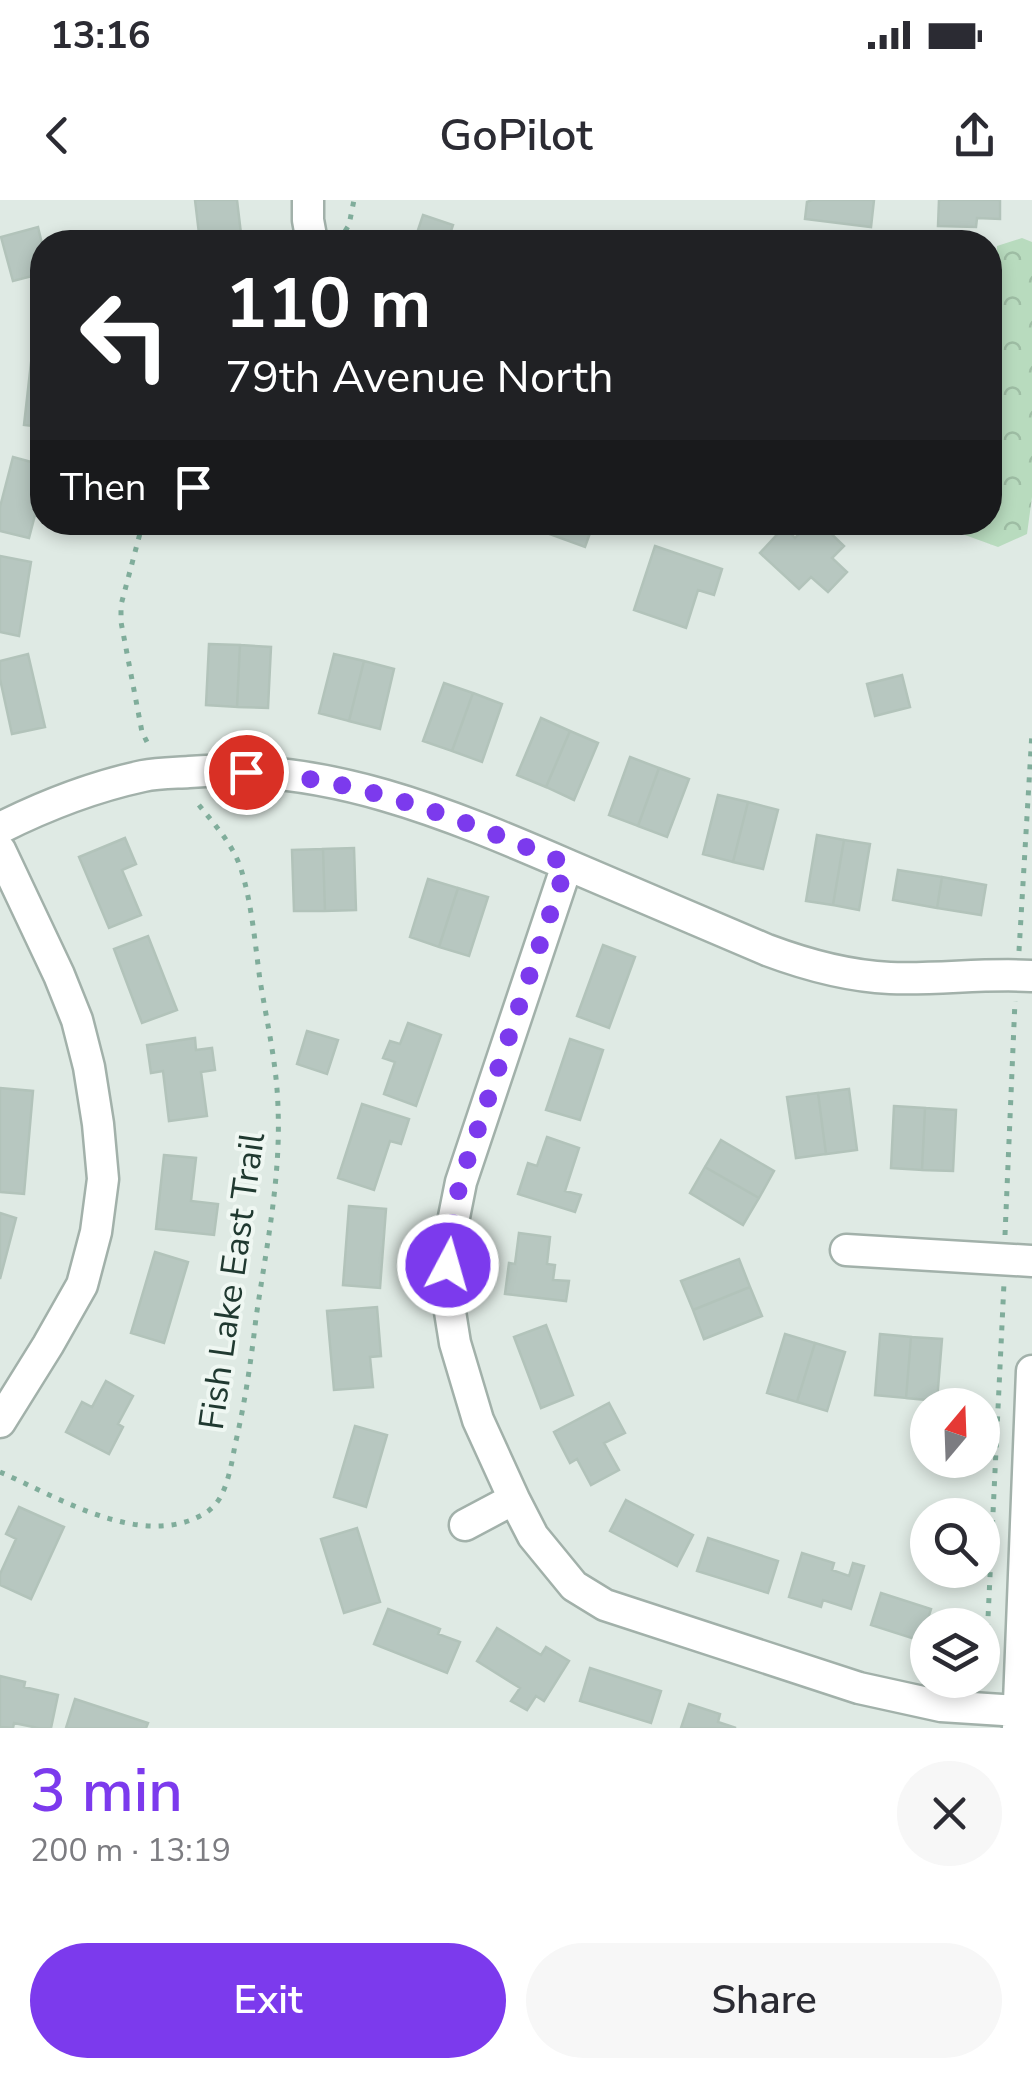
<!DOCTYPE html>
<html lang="en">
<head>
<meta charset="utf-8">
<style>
	body { margin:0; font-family:"Nunito Sans",sans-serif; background:#f7f7f7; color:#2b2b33; height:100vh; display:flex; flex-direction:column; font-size:38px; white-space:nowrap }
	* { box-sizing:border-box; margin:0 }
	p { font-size:32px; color:#7c7c81 }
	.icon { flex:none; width:55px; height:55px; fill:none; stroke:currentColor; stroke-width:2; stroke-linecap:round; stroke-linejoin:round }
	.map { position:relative; height:1528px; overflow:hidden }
	.side { display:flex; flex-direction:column; background:#fff; flex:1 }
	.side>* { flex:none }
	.guide { position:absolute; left:30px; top:30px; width:972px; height:305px; border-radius:40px; box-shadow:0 5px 15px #0003; background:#202124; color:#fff; overflow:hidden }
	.needle { width:65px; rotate:19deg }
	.fabs { position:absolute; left:910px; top:1188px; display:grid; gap:20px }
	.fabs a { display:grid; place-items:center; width:90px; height:90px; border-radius:50%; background:#fff; box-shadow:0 5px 15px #0003; font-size:50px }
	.pin { position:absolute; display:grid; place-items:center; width:85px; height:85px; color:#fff; margin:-42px; border:5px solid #fff; border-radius:50%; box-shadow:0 2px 10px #0007 }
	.me { position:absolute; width:110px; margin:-55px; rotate:6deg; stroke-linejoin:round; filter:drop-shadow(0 0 8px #0008) }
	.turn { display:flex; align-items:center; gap:35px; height:210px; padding:0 30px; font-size:45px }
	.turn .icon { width:130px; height:130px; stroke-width:2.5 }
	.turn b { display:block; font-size:70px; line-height:85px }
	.then { display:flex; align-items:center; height:95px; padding:0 30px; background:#0003; gap:20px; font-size:38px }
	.round { display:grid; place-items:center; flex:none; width:105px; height:105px; border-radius:52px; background:#f7f7f7 }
	.head { display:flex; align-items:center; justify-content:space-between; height:170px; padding:0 30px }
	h1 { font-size:60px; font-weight:600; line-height:75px; color:#7c3aed }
	.button { display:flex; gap:20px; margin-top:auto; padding:20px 30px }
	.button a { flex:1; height:115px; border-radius:60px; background:#7c3aed; color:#fff; font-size:40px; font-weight:600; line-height:115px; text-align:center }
	.button a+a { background:#f7f7f7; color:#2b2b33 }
	.status { display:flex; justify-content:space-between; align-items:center; height:70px; padding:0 50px; background:#fff; direction:ltr }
	.status svg { height:28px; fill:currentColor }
	header { display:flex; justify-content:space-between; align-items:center; height:130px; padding:0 30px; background:#fff; font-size:45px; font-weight:600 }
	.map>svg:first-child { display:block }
	.forest { fill:url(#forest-crowns) }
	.building { fill:#b7c7c0; stroke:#b2c3ba; stroke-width:2.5 }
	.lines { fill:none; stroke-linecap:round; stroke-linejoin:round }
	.minor-casing { stroke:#a2b1aa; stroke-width:35 }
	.path { stroke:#80ad9b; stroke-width:5; stroke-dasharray:5 8; stroke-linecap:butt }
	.minor { stroke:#fff; stroke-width:30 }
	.route { stroke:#7c3aed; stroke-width:18; stroke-dasharray:0 32.4 }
	.labels { text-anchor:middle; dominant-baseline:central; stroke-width:8; stroke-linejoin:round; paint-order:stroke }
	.street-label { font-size:35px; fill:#203930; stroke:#eff7f2 }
</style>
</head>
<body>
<div class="status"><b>13:16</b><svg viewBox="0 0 49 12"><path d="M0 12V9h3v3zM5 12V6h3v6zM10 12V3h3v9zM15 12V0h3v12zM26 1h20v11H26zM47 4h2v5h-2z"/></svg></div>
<header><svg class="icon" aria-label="back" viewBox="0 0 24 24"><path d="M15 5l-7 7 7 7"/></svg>GoPilot<svg class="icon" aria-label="share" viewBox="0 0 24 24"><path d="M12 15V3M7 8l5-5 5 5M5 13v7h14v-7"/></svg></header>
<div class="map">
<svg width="1032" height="1528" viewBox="0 0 1032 1528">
	<defs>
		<pattern id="forest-crowns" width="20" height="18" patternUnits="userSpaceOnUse" patternTransform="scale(2.5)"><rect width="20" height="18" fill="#b8dbbe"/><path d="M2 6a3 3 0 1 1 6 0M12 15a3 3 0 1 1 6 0" fill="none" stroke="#9ebda4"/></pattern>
	</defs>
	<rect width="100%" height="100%" fill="#dfeae4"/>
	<path class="forest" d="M 1022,38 L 1032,42 L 1032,297 L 1027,334 L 998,347 L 965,335 L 959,323 L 990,322 L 990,98 L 994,87 L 997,46 Z"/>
	<path class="building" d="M 195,0 L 237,0 L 242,42 L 200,42 Z
		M 812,0 L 874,0 L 871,27 L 805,19 L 807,2 Z
		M 939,0 L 1000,0 L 1000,19 L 977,18 L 976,27 L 938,26 Z
		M 423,15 L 453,25 L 450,34 L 476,42 L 414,42 Z
		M 38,27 L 42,44 L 42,110 L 32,76 L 13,81 L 1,37 Z
		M 32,154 L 42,155 L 42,227 L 24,225 Z
		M 13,257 L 42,265 L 40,288 L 42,288 L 42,317 L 35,315 L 29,338 L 0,331 L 0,307 Z
		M 535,322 L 594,322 L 585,347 L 533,328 Z
		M 810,322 L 819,322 L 844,346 L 832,358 L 847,372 L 828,392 L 811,377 L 799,389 L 760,353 L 784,327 L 795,338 Z
		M 655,346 L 722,369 L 714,395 L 698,390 L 686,428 L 634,410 Z
		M 0,356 L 31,362 L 19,436 L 0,432 Z
		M 209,444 L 240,445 L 237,507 L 206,505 Z
		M 240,445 L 271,447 L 268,508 L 237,507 Z
		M 28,454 L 45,527 L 12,534 L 0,479 L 0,461 Z
		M 334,454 L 364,461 L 349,521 L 319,513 Z
		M 364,461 L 394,469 L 380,529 L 349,521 Z
		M 902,475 L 910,507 L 875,516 L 867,484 Z
		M 444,483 L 473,493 L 452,551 L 423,541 Z
		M 473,493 L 502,504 L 482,562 L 452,551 Z
		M 541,518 L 570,531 L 546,587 L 517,575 Z
		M 570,531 L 598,543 L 574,600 L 546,587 Z
		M 630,557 L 659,568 L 638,626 L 609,615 Z
		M 659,568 L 689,579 L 667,637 L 638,626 Z
		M 718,595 L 748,602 L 733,662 L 703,654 Z
		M 748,602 L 778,610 L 763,669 L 733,662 Z
		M 817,635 L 844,640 L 833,705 L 806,701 Z
		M 125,638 L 136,664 L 122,670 L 141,715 L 109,728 L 79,657 Z
		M 844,640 L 870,644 L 859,710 L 833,705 Z
		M 354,648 L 356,710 L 325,711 L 323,649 Z
		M 323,649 L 325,711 L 294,711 L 292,650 Z
		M 898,670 L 942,677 L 937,708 L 893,700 Z
		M 942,677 L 986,685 L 981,715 L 937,708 Z
		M 428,679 L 458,688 L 439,747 L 410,737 Z
		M 458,688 L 488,697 L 469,756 L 439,747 Z
		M 148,736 L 177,810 L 142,823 L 114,749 Z
		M 603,745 L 635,757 L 609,828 L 577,816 Z
		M 408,823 L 441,835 L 416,906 L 384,894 L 395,862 L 383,858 L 390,841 L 400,844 Z
		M 307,831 L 338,840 L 327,874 L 297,864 Z
		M 195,838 L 196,850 L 212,848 L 215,870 L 201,872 L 207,916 L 169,921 L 163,871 L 151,873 L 147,845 Z
		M 570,839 L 603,850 L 580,920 L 546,910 Z
		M 0,888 L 33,891 L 24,994 L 0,992 Z
		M 849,889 L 857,950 L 826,954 L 818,893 Z
		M 818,893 L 826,954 L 796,958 L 787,897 Z
		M 362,904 L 409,919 L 401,944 L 390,941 L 374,990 L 338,978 Z
		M 894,906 L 925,908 L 922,970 L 891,968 Z
		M 925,908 L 956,910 L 953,971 L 922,970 Z
		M 547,937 L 579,948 L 565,991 L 581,995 L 575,1012 L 518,994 L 528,963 L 537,966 Z
		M 721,940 L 774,971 L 759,998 L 705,967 Z
		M 164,955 L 196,958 L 191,1001 L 218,1004 L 214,1035 L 156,1029 Z
		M 705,967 L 759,998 L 743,1025 L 690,993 Z
		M 349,1006 L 386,1009 L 380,1088 L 343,1085 Z
		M 0,1013 L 16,1018 L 0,1079 Z
		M 519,1033 L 550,1037 L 547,1064 L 555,1065 L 553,1080 L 569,1081 L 566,1101 L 505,1094 L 509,1063 L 515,1064 Z
		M 155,1052 L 188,1062 L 164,1143 L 131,1133 Z
		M 739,1059 L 750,1087 L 693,1110 L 681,1081 Z
		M 750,1087 L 762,1116 L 704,1139 L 693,1110 Z
		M 377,1107 L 381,1156 L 370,1157 L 373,1187 L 334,1190 L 327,1111 Z
		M 546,1125 L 573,1195 L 541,1208 L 514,1137 Z
		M 785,1134 L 815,1143 L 797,1202 L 767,1193 Z
		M 880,1134 L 911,1137 L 906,1198 L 875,1195 Z
		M 911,1137 L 942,1139 L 937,1201 L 906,1198 Z
		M 815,1143 L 845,1152 L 827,1211 L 797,1202 Z
		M 106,1181 L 133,1196 L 118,1224 L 123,1227 L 109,1254 L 66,1232 L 82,1202 L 92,1207 Z
		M 609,1203 L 625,1233 L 604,1243 L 619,1270 L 591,1285 L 577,1259 L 570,1263 L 554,1232 Z
		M 355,1226 L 387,1235 L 366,1307 L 334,1297 Z
		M 626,1300 L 693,1335 L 677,1366 L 610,1331 Z
		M 19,1307 L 64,1327 L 31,1399 L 0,1385 L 0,1374 L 16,1339 L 6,1334 Z
		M 357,1328 L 380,1402 L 344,1413 L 321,1339 Z
		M 708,1338 L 778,1361 L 768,1393 L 697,1371 Z
		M 802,1353 L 834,1363 L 832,1370 L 849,1376 L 853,1363 L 864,1366 L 851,1409 L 823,1400 L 821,1407 L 789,1397 Z
		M 881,1393 L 931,1409 L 921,1441 L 871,1425 Z
		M 388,1409 L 440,1429 L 438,1434 L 460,1442 L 447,1473 L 374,1444 Z
		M 497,1428 L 541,1455 L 546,1447 L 569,1461 L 544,1501 L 536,1496 L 527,1510 L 511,1501 L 520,1488 L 477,1461 Z
		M 590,1468 L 661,1491 L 651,1523 L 580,1501 Z
		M 0,1476 L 25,1482 L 24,1487 L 58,1495 L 51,1528 L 38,1528 L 14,1523 L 13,1528 L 0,1527 Z
		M 75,1499 L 148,1523 L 146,1528 L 66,1528 Z
		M 689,1504 L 720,1514 L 718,1522 L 736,1528 L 681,1528 Z"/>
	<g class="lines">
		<defs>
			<path id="minor" d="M 308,0 L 308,20 L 312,42
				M 0,628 C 46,605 92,587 143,576 C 158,573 174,573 189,572 C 326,562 447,613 570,666 C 636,694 701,722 767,750 C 807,765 847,776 890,778 C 937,780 985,773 1032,776
				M 0,650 L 59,775 L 77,820 L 89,867 L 98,924 L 103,979 L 96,1032 L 82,1085 L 48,1145 L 0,1222
				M 846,1050 L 1032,1061
				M 514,1299 L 478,1220 L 455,1143 L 447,1093 L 450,1037 L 461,982 L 567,665
				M 465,1325 L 514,1299 L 533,1336 L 574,1386 L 605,1405 L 859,1488 L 941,1506 L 1032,1512
				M 1018,1528 L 1032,1171"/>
		</defs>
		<use href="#minor" class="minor-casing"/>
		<path class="path" d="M 338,42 L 349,25 L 354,0
			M 143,322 L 121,405 L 121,422 L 142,532 L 150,548
			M 1019,751 L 1032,532
			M 1005,1035 L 1015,801
			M 0,1272 C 56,1296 138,1348 200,1316 C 209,1312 217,1304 221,1296 C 229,1280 232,1262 235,1245 C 245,1203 251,1161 256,1118 C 266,1049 281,978 278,908 C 277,865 267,823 260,780 C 255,744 252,704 241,669 C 232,642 212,622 195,600
			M 985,1481 L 1004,1083"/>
		<use href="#minor" class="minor"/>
	</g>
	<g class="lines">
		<path class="route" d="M 246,572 C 360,578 463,620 567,664 L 460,982 L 450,1037 L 448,1065"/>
	</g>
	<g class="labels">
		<g class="street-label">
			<text transform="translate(232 1081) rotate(-82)">Fish Lake East Trail</text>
		</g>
	</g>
</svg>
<div class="fabs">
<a><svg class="needle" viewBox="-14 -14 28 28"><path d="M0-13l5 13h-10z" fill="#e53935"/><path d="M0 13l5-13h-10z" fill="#7c7c81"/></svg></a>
<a><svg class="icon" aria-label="search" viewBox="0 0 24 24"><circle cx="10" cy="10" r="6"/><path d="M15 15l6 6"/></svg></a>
<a><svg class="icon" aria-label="layers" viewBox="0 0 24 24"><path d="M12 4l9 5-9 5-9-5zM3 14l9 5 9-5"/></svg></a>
</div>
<div class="pin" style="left:246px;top:572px;background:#d93025"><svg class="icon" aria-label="arrive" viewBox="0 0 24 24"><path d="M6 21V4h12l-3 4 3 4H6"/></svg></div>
<svg class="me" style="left:448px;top:1065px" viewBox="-20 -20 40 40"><circle r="17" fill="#7c3aed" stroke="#fff" stroke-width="3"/><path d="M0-11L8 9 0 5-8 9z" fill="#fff"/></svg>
<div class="guide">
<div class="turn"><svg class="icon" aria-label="left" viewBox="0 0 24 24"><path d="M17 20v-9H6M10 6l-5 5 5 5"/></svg><div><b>110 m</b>79th Avenue North</div></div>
<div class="then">Then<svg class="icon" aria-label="arrive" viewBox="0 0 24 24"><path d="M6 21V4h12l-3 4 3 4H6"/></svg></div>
</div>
</div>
<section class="side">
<div class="head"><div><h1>3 min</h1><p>200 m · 13:19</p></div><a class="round"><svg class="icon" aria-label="close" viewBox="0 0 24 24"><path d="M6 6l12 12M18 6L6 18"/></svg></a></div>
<div class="button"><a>Exit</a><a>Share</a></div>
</section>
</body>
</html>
